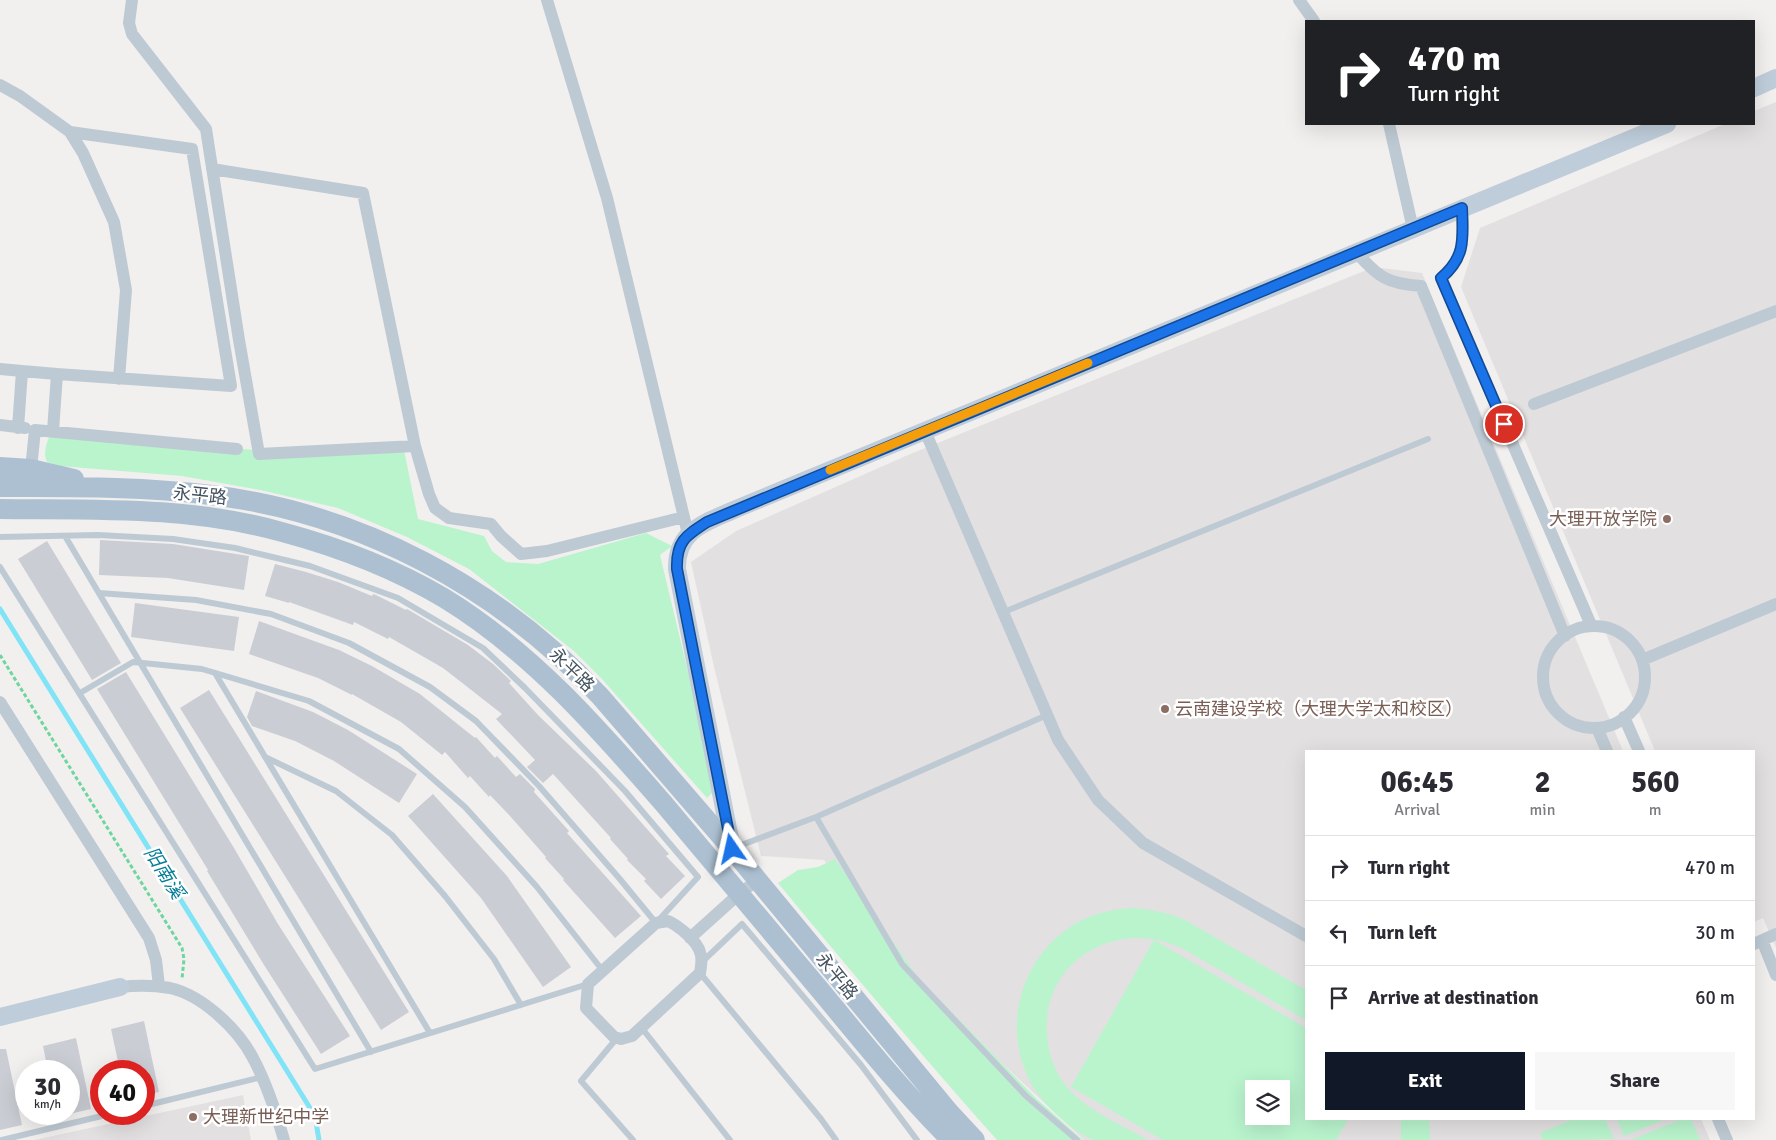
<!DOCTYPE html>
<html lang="en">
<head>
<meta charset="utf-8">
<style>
	body { margin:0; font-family:Signika,"Noto Sans SC",sans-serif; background:#f7f7f7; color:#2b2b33; height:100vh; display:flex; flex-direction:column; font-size:19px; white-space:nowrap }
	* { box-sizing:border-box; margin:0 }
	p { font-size:16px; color:#7c7c81 }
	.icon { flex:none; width:28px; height:28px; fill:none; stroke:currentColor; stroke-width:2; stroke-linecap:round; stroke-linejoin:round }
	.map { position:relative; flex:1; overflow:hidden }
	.details { position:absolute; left:1305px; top:750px; width:450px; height:370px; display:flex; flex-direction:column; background:#fff; border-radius:0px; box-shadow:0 5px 20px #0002 }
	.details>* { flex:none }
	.hud { position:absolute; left:1305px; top:20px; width:450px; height:105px; border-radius:0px; box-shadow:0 5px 20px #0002; background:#202124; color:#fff; overflow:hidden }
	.buttons { position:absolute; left:1245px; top:1080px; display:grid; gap:10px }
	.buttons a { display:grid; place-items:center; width:45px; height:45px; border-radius:0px; background:#fff; box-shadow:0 5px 20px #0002; font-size:25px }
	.speed { position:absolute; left:15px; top:1060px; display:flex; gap:10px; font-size:25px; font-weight:700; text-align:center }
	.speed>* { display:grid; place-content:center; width:65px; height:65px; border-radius:50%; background:#fff; box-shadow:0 5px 20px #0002; line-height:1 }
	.speed small { font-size:12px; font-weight:400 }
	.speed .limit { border:8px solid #d22; background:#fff; color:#111 }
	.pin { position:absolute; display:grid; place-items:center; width:42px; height:42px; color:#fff; margin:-21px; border:2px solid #fff; border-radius:50%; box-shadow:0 1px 5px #0007 }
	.me { position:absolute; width:55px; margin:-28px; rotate:349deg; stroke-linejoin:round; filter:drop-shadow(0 0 4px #0008) }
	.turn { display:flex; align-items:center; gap:18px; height:105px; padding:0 20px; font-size:22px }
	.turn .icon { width:65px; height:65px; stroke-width:2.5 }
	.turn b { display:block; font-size:35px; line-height:42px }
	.eta { display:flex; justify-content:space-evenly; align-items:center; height:85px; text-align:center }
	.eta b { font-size:30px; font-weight:700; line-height:35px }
	.action { display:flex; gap:10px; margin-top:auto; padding:10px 20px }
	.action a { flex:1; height:58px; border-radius:0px; background:#111827; color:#fff; font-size:20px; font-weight:700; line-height:58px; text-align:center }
	.action a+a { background:#f7f7f7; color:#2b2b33 }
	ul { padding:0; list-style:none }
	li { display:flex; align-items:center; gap:15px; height:65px; padding:0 20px; border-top:1px solid #e1e1e2 }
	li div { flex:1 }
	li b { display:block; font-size:19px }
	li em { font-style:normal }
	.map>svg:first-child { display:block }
	.education { fill:#e3e0e1; fill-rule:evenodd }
	.green { fill:#b9f4cd; fill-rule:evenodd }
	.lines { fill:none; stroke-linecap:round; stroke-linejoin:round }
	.stream { stroke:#81e3f6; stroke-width:5 }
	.building { fill:#caced4 }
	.path { stroke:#6dd69d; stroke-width:3; stroke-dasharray:4 2.5; stroke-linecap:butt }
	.lane { stroke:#becad3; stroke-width:6 }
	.street { stroke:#becad3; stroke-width:12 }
	.secondary { stroke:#bfcdda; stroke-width:18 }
	.primary { stroke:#acc0d1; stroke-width:20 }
	.route-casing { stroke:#114b97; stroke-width:12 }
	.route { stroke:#1a73e8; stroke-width:9 }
	.slow { stroke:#f59e0b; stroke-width:9 }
	.education-dot { fill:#8d6e63; stroke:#fff; stroke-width:2 }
	.labels { text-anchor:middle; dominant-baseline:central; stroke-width:5; stroke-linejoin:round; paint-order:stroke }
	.street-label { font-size:18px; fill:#45545f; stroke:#fff }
	.education-label { font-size:18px; fill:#785e54; stroke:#fff; text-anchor:start }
	.water-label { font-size:19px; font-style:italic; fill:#037d96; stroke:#fff }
</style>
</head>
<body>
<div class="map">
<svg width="1776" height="1140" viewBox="0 0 1776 1140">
	<rect width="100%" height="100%" fill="#f2efef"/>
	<path class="education" d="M 1776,102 L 1776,948 L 1763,918 L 1754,922 L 1754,751 L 1655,751 L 1461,287 L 1480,228 L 1725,124 L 1754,124 L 1754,111 Z
		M 1374,267 L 1422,273 L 1623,751 L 1306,751 L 1306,1119 L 1701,1119 L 1710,1140 L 1084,1140 L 883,952 L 824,860 L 761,856 L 714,667 L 691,562 L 736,531 L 908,455 ZM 1254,1089 L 1281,1089 L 1281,1116 L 1254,1116 Z
		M 243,1095 L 251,1140 L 34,1140 Z"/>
	<path class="green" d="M 50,435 L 59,435 L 256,450 L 404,450 L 418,519 L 484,536 L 492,551 L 506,562 L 538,564 L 646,533 L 672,546 L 660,555 L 716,789 L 707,798 L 602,679 L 574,651 L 469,569 L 407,537 L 338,508 L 260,490 L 182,476 L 60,466 L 47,462 C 43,453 46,444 50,435 Z
		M 835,859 L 919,979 L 1037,1099 L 1083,1140 L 997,1140 C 922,1056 850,970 778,883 L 798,870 L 818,867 Z
		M 1130,908 C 1149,909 1167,912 1185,920 L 1306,990 L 1306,1020 L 1187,951 C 1118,913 1035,963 1048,1043 C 1050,1059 1057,1076 1068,1088 C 1087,1111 1122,1125 1148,1140 C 1135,1140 1122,1140 1110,1140 C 1105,1140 1099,1140 1094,1140 C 1083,1137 1062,1120 1054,1112 C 999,1062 1007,973 1066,930 C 1084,916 1107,910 1130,908 Z
		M 1154,940 L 1306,1028 L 1306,1119 L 1348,1119 L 1336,1140 L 1163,1140 L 1071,1087 ZM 1254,1089 L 1281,1089 L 1281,1116 L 1254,1116 Z
		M 1401,1119 L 1429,1119 L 1430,1140 L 1401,1140 Z
		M 1574,1119 L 1605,1119 L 1614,1139 L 1543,1140 L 1540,1133 Z
		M 1617,1119 L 1666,1119 L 1624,1136 Z
		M 1682,1119 L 1691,1119 L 1700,1140 L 1631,1140 Z"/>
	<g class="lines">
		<path class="stream" d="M 0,609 L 315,1116 L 319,1140"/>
	</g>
	<path class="building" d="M 100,540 L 173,544 L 249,556 L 244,590 L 168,578 L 99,575 Z
		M 47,541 L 121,663 L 92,680 L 18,559 Z
		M 275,564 L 306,572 L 338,582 L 372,596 L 373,594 L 376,595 L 406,610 L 407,609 L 468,645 L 493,664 L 511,681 L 509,683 L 538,715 L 596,771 L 669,854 L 666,856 L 685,876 L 661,899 L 644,881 L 646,879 L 627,860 L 628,859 L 610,839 L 611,838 L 553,774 L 543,783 L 527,767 L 535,760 L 496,719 L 502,714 L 443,668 L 389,637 L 388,639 L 354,622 L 353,625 L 289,602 L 289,603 L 265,596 Z
		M 135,603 L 239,617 L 234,651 L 131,637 Z
		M 259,621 L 339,650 L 372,666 L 420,694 L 475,738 L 476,737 L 495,758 L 497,756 L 516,777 L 520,774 L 535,789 L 534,792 L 569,831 L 567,833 L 641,916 L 615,938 L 563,880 L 564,879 L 545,858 L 546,857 L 510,816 L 490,795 L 489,797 L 470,776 L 468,778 L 445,752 L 442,755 L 401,722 L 352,694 L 352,695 L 318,678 L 249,654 Z
		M 126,672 L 234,848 L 278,924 L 350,1036 L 321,1054 L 264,965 L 207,871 L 208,870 L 97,689 Z
		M 209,690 L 409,1012 L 381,1030 L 180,708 Z
		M 256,691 L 313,712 L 348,730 L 417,774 L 399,803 L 334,761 L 295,741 L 252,726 L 247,717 Z
		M 433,794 L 507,876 L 571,967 L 543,987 L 481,898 L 408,816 Z
		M 144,1021 L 159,1092 L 144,1095 L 144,1071 L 120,1071 L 111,1029 Z
		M 76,1038 L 91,1109 L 69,1114 L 69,1071 L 48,1071 L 43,1046 Z
		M 0,1049 L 6,1049 L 22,1125 L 0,1130 Z"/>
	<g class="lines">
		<path class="path" d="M 0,655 L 182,948 L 184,959 L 182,979"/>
		<path class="lane" d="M 65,536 L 371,1052
			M 0,537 L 98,535 L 173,539 L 235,548 L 310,566 L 398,598 L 483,648 L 525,688 L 625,791 L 698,877 L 656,923 L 619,878 L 539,786 L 476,721 L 430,687 L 349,643 L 271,614 L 196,600 L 99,593
			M 0,567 L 315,1069 L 588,984
			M 1004,612 L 1428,439
			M 215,673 L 430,1033
			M 80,693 L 133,662 L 202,669 L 309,701 L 399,749 L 465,807 L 537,887 L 603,971
			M 265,757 L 336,791 L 392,835 L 445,896 L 494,959 L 521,1005
			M 816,817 L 902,964 L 1026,1096 L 1077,1140
			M 736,847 L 816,817 L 1047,715
			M 703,961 L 742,924 L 861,1065 L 917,1140
			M 700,973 L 821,1119 L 836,1140
			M 641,1027 L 730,1140
			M 617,1038 L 581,1081 L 633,1140
			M 144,1106 L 262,1077
			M 2,1140 L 110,1114"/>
		<path class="street" d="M 132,0 L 129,23 L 132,34 L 206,129 L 239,340 L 259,454 L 415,446 L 363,193 L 212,169
			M 547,0 L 607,198 L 688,534
			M 1299,0 L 1314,21
			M 0,85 L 20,96 L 70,132 L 83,153 L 114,222 L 126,290 L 119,379
			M 1389,124 L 1413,229
			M 1462,209 C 1463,238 1466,258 1441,278 L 1591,625
			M 1357,253 C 1378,277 1388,284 1421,286 L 1565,636
			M 0,369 L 22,371
			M 57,374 L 231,386 L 192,149 L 70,132
			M 1534,404 L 1776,311
			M 0,425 L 25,428
			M 18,428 L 22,371 L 57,374 L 53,431
			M 925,431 L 1058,740 L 1098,800 L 1143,843 L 1306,936
			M 415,446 L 429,494 L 435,508 L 449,518 L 491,524 L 501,536 L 521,554 L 547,551 L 684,517
			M 31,469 L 35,430 L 237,449
			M1543 677a51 51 0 1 1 102 0a51 51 0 1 1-102 0Z
			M 1642,660 L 1776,604
			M 0,702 L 149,938 L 156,960 L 159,986
			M 1624,717 L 1639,751
			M 1597,728 L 1607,751
			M 668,921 C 679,926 697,941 700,952 C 703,959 701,966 700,973 L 632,1036 L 621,1039 L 614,1037 L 586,1008 L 588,984 L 656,923 Z
			M 690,938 L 740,893 L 758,880
			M 1762,940 L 1776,975
			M 1754,944 L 1776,934
			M 120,987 C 137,985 153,985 170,988 C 202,995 238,1029 253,1058 C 267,1084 276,1112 284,1140
			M 1718,1119 L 1727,1140"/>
		<path class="secondary" d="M 1754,88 L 1776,78
			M 732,849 L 677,569 C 676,530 705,523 736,509 L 1667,124
			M 0,1017 L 120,987"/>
		<path class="primary" d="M 0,467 L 31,469 L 74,479
			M 0,487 C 70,487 141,486 211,495 C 360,513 498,587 600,696 L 732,849 L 949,1112 L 975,1140
			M 0,509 C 94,510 191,506 282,532 C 338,547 395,569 444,598 C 531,651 598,728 664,804 C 716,866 768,928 820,990 C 862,1041 904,1093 951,1140"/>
	</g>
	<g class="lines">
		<defs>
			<path id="route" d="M 732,849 L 677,569 C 676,542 685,536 707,522 L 1462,208 C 1463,238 1466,257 1441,278 L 1504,424"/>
		</defs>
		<use href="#route" class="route-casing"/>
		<use href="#route" class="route"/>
		<path class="slow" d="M 830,470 L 1088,363"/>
	</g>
	<g class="education-dot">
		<circle cx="1667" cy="519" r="5"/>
		<circle cx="1165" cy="709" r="5"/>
		<circle cx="193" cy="1117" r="5"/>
	</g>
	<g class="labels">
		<g class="street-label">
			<text transform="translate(200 495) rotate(6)">永平路</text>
			<text transform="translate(572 670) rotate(44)">永平路</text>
			<text transform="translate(837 976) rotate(51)">永平路</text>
		</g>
		<g class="education-label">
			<text x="1657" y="519" text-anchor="end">大理开放学院</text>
			<text x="1175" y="709">云南建设学校（大理大学太和校区）</text>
			<text x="203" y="1117">大理新世纪中学</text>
		</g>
		<g class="water-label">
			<text transform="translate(164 873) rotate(58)">阳南溪</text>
		</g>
	</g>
</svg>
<div class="buttons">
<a><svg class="icon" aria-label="layers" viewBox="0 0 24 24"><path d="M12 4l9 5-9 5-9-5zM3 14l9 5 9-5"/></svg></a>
</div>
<div class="speed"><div>30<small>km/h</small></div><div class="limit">40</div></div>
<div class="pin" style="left:1504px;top:424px;background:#d93025"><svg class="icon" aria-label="arrive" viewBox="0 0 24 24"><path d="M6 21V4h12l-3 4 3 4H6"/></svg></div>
<svg class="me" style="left:732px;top:849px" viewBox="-20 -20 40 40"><path d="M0-17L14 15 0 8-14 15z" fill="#1a73e8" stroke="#fff" stroke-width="4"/></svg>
<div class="hud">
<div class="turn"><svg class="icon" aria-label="right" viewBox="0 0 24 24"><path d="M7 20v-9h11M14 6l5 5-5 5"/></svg><div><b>470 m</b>Turn right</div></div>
</div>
<section class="details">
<div class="eta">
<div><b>06:45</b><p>Arrival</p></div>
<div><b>2</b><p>min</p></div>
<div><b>560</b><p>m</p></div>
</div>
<ul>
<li><svg class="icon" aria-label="right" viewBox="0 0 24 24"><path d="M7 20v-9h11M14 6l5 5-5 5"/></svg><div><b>Turn right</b></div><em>470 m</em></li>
<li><svg class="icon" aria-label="left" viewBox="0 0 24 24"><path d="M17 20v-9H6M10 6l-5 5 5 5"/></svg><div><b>Turn left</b></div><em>30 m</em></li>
<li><svg class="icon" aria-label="arrive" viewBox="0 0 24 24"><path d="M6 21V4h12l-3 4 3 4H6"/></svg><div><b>Arrive at destination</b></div><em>60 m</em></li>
</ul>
<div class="action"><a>Exit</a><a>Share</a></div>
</section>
</div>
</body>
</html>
